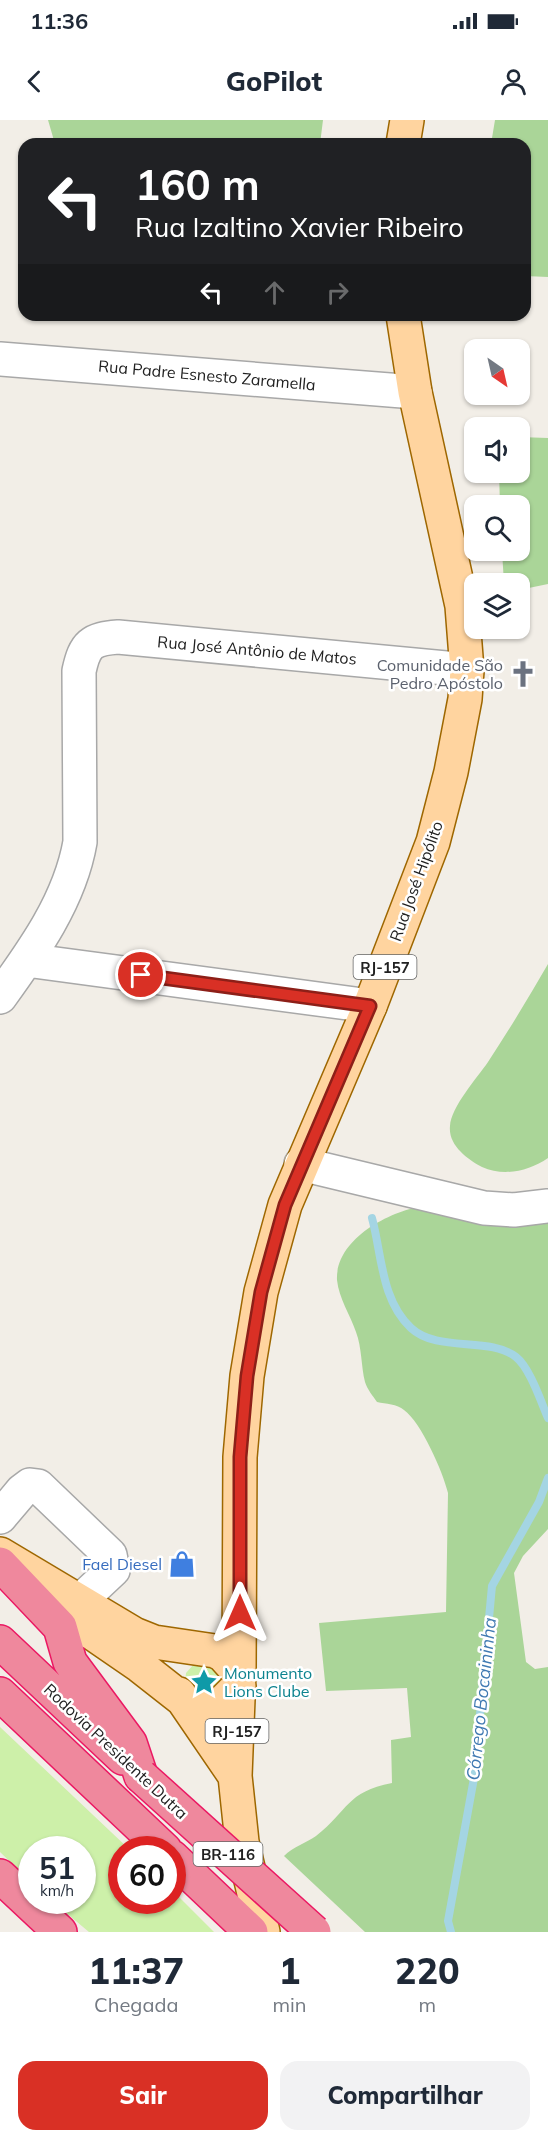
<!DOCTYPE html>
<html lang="pt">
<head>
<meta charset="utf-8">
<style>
	body { margin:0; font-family:Mulish,sans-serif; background:#f2f2f3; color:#1f2937; height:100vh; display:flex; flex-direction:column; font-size:22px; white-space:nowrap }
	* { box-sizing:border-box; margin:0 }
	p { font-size:20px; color:#747a83 }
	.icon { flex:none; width:33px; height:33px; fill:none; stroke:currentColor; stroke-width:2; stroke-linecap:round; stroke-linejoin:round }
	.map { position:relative; height:1812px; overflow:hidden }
	.details { display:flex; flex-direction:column; background:#fff; flex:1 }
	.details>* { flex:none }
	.hud { position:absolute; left:18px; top:18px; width:513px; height:183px; border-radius:18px; box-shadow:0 2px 4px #0004; background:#202124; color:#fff; overflow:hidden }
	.needle { width:39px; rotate:146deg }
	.buttons { position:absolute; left:464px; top:219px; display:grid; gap:12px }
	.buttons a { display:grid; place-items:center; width:66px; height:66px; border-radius:12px; background:#fff; box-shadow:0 2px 4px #0004; font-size:30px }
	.speed { position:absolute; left:18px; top:1716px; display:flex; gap:12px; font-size:30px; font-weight:700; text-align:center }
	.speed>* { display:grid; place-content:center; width:78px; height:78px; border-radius:50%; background:#fff; box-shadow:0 2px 4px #0004; line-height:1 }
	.speed small { font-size:15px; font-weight:400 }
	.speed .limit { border:9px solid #d22; background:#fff; color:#111 }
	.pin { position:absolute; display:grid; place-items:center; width:51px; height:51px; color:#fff; margin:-26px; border:3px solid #fff; border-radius:50%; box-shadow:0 2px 6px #0007 }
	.me { position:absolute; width:66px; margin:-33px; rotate:0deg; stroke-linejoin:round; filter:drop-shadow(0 0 4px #0008) }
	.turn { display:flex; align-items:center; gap:21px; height:126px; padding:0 18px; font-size:27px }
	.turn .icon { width:78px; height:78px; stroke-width:2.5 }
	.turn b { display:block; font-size:42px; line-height:51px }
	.lanes { display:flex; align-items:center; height:57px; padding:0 18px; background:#0003; justify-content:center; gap:30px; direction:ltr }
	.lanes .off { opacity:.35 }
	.eta { display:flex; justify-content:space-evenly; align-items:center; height:102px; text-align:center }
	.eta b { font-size:36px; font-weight:800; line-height:42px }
	.primary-button { display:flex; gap:12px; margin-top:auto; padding:12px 18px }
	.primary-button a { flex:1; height:69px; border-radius:18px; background:#d93025; color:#fff; font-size:24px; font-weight:800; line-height:69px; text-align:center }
	.primary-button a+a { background:#f2f2f3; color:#1f2937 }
	.status { display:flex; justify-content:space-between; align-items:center; height:42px; padding:0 30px; background:#fff; direction:ltr }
	.status svg { height:16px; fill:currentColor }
	header { display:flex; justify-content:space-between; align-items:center; height:78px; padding:0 18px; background:#fff; font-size:27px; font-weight:800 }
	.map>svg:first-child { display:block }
	.grass { fill:#cdf0a9 }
	.forest { fill:#aad598 }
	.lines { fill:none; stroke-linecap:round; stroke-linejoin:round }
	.stream { stroke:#a4d5e3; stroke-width:8 }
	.minor-casing { stroke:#a8a8a8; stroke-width:36 }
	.major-casing { stroke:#9e6700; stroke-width:36 }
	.highway-casing { stroke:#eb1863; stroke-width:36 }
	.minor { stroke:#fff; stroke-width:33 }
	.major { stroke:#ffd49f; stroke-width:33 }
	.highway { stroke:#ef889d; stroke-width:33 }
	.highway-bridge-casing { stroke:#eb1863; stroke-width:36; stroke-linecap:butt }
	.highway-bridge { stroke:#ef889d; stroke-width:33 }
	.route-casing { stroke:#8d1f18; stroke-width:15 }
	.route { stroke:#d93025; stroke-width:10 }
	.labels { text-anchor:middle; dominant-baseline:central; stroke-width:5; stroke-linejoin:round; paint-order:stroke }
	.shield { fill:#fff; stroke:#646464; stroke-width:1.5 }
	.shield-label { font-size:15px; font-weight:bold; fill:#212121 }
	.street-label { font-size:16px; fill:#212121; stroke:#fff }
	.worship-label { font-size:16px; fill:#5b616d; stroke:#fff; text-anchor:end }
	.shop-label { font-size:16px; fill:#366cbe; stroke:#fff; text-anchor:end }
	.culture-label { font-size:16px; fill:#0d838f; stroke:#fff; text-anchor:start }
	.water-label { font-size:18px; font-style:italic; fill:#407ab2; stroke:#fff }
</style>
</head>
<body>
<div class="status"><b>11:36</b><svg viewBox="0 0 49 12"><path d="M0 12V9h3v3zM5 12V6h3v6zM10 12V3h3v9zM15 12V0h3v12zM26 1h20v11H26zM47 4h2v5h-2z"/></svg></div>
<header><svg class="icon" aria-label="back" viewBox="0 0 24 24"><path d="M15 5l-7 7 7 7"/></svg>GoPilot<svg class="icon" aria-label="person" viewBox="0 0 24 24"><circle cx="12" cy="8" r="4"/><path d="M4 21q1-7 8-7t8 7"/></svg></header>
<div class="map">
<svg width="548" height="1812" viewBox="0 0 548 1812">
	<rect width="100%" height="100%" fill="#f2eee7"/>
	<path class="grass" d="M 207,1542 L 220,1554 L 221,1561 L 207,1579 L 185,1564 L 186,1553 L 194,1544 Z
		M 0,1607 L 129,1729 L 122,1730 L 122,1780 L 172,1780 L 173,1771 L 214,1812 L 89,1812 L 52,1781 L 82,1780 L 82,1730 L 32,1730 L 31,1762 L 0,1732 Z"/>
	<path class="forest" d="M 48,0 L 323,0 L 320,24 L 55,24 Z
		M 495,0 L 548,0 L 548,157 L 525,156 L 525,24 L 491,24 Z
		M 519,317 L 548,318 L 548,464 L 519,470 L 519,464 L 504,463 L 502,431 L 519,430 L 519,386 L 500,385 L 499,353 L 519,352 Z
		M 548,844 L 548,1038 C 529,1051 504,1057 482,1047 C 467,1039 448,1025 450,1006 C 451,987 477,958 488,942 C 509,910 529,877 548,844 Z
		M 425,1086 L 548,1097 L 548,1409 L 523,1436 L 514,1453 L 526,1542 L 535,1549 L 548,1547 L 548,1812 L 365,1812 L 284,1736 C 293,1727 306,1723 316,1716 C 349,1690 346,1672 392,1663 L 391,1620 L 411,1617 L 407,1568 L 326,1571 L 319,1503 L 446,1492 L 448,1373 C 443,1352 421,1302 404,1290 C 397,1284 386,1284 377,1282 C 373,1276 367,1269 365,1262 C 361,1246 362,1228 356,1212 C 350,1194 339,1179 337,1160 C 335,1119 391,1090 425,1086 Z"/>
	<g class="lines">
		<path class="stream" d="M 372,1098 C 382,1135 381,1180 411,1208 C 438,1233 489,1216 516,1237 C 530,1248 541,1282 548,1298
			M 451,1812 L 448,1801 L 474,1658 L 492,1466 L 539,1382 L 548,1358"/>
		<defs>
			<path id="minor" d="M 0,239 L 415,272
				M 26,840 L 370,886
				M 0,877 C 34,830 70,780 80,722 L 79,551 C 85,524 91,519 118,517 L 467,550
				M 301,1044 L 484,1088 L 514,1090 L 548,1086
				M 0,1397 L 22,1371 L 30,1365 L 38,1366 L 110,1435 L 113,1450 L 80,1481 L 63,1503"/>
			<path id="major" d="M 403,24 L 407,0
				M 0,1434 L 134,1514 L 154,1522 L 215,1531 L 223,1535 L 239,1553
				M 60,1507 L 83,1509 L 92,1513 L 140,1546 L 191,1586 L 212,1588 L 221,1584 L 239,1566
				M 179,1574 L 235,1656
				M 263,1812 L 242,1722 L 235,1656 L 239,1553 L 240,1337 L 247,1256 L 261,1172 L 285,1085 L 370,886 L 433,722 L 451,652 L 465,579 L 467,550 L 462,486 L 415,272 L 403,195"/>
			<path id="highway" d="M 0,1444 L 60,1507 L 70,1542 L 130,1623 L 141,1656
				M 0,1522 L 123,1638
				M 0,1574 L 165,1730
				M 172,1737 L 251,1812
				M 0,1756 L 60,1812"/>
		</defs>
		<use href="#minor" class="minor-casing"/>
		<use href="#major" class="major-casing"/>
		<use href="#highway" class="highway-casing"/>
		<use href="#minor" class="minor"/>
		<use href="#major" class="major"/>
		<use href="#highway" class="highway"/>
		<defs>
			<path id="highway-bridge" d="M 141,1656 L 314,1812"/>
		</defs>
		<use href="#highway-bridge" class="highway-bridge-casing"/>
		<use href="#highway-bridge" class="highway-bridge"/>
	</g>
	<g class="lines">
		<defs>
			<path id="route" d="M 141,855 L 370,886 L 285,1085 L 261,1172 L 247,1256 L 240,1337 L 240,1493"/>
		</defs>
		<use href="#route" class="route-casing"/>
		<use href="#route" class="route"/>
	</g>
	<defs>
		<symbol id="church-bare" viewBox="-9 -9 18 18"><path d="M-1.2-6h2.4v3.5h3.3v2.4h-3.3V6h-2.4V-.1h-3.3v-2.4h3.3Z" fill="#6b7280" stroke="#fff" stroke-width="2.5" paint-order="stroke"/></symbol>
		<symbol id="shop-bare" viewBox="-9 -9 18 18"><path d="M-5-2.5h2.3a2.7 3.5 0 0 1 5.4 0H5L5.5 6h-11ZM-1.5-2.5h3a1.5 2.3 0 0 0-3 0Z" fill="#3f7fe0" stroke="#fff" stroke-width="2.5" paint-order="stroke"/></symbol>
		<symbol id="sight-bare" viewBox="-9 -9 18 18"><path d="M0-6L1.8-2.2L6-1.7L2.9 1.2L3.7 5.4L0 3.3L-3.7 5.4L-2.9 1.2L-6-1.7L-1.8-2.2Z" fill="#0f9aa8" stroke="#fff" stroke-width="2.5" paint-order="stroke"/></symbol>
	</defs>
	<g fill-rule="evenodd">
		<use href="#church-bare" x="504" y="535" width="38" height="38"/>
		<use href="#shop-bare" x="163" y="1425" width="38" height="38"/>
		<use href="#sight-bare" x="185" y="1543" width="38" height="38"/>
	</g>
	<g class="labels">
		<g class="shield">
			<rect x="353.5" y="835" width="63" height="24" rx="4.5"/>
			<rect x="205.5" y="1599" width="63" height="24" rx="4.5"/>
			<rect x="193.5" y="1722" width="69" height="24" rx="4.5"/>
		</g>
		<g class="shield-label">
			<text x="385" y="847">RJ-157</text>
			<text x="237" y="1611">RJ-157</text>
			<text x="228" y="1734">BR-116</text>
		</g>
		<g class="street-label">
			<text transform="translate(207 255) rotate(5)">Rua Padre Esnesto Zaramella</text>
			<text transform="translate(257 530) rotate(5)">Rua José Antônio de Matos</text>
			<text transform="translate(416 761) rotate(-70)">Rua José Hipólito</text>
			<text transform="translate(116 1631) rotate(43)">Rodovia Presidente Dutra</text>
		</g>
		<g class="worship-label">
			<text x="503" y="545">Comunidade São<tspan x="503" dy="18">Pedro Apóstolo</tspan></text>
		</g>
		<g class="shop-label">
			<text x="162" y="1444">Fael Diesel</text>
		</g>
		<g class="culture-label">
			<text x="224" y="1553">Monumento<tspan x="224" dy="18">Lions Clube</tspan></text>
		</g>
		<g class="water-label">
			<text transform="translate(481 1579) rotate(-84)">Córrego Bocaininha</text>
		</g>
	</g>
</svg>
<div class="buttons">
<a><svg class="needle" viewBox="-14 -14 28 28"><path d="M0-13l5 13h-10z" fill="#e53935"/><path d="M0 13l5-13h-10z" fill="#747a83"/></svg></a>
<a><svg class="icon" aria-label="sound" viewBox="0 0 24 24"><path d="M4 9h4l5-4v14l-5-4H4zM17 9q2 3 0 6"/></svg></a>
<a><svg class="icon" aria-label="search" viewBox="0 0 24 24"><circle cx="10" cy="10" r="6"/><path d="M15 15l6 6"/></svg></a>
<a><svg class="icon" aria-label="layers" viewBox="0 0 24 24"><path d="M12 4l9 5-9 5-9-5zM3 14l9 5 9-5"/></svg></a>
</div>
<div class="speed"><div>51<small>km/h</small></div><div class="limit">60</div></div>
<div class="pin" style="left:141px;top:855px;background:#d93025"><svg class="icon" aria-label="arrive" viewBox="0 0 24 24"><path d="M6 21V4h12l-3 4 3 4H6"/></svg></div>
<svg class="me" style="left:240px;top:1493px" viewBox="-20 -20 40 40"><path d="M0-17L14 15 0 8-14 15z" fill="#d93025" stroke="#fff" stroke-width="4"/></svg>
<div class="hud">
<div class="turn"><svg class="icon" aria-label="left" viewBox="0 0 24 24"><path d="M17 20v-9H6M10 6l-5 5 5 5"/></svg><div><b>160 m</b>Rua Izaltino Xavier Ribeiro</div></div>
<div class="lanes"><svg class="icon" aria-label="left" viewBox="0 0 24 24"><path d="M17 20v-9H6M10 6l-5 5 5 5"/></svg><svg class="icon off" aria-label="ahead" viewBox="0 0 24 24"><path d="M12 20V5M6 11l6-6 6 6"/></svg><svg class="icon off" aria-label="right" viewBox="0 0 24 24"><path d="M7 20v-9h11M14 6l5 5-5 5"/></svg></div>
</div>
</div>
<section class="details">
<div class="eta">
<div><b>11:37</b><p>Chegada</p></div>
<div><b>1</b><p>min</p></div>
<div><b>220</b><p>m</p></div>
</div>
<div class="primary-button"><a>Sair</a><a>Compartilhar</a></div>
</section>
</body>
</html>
